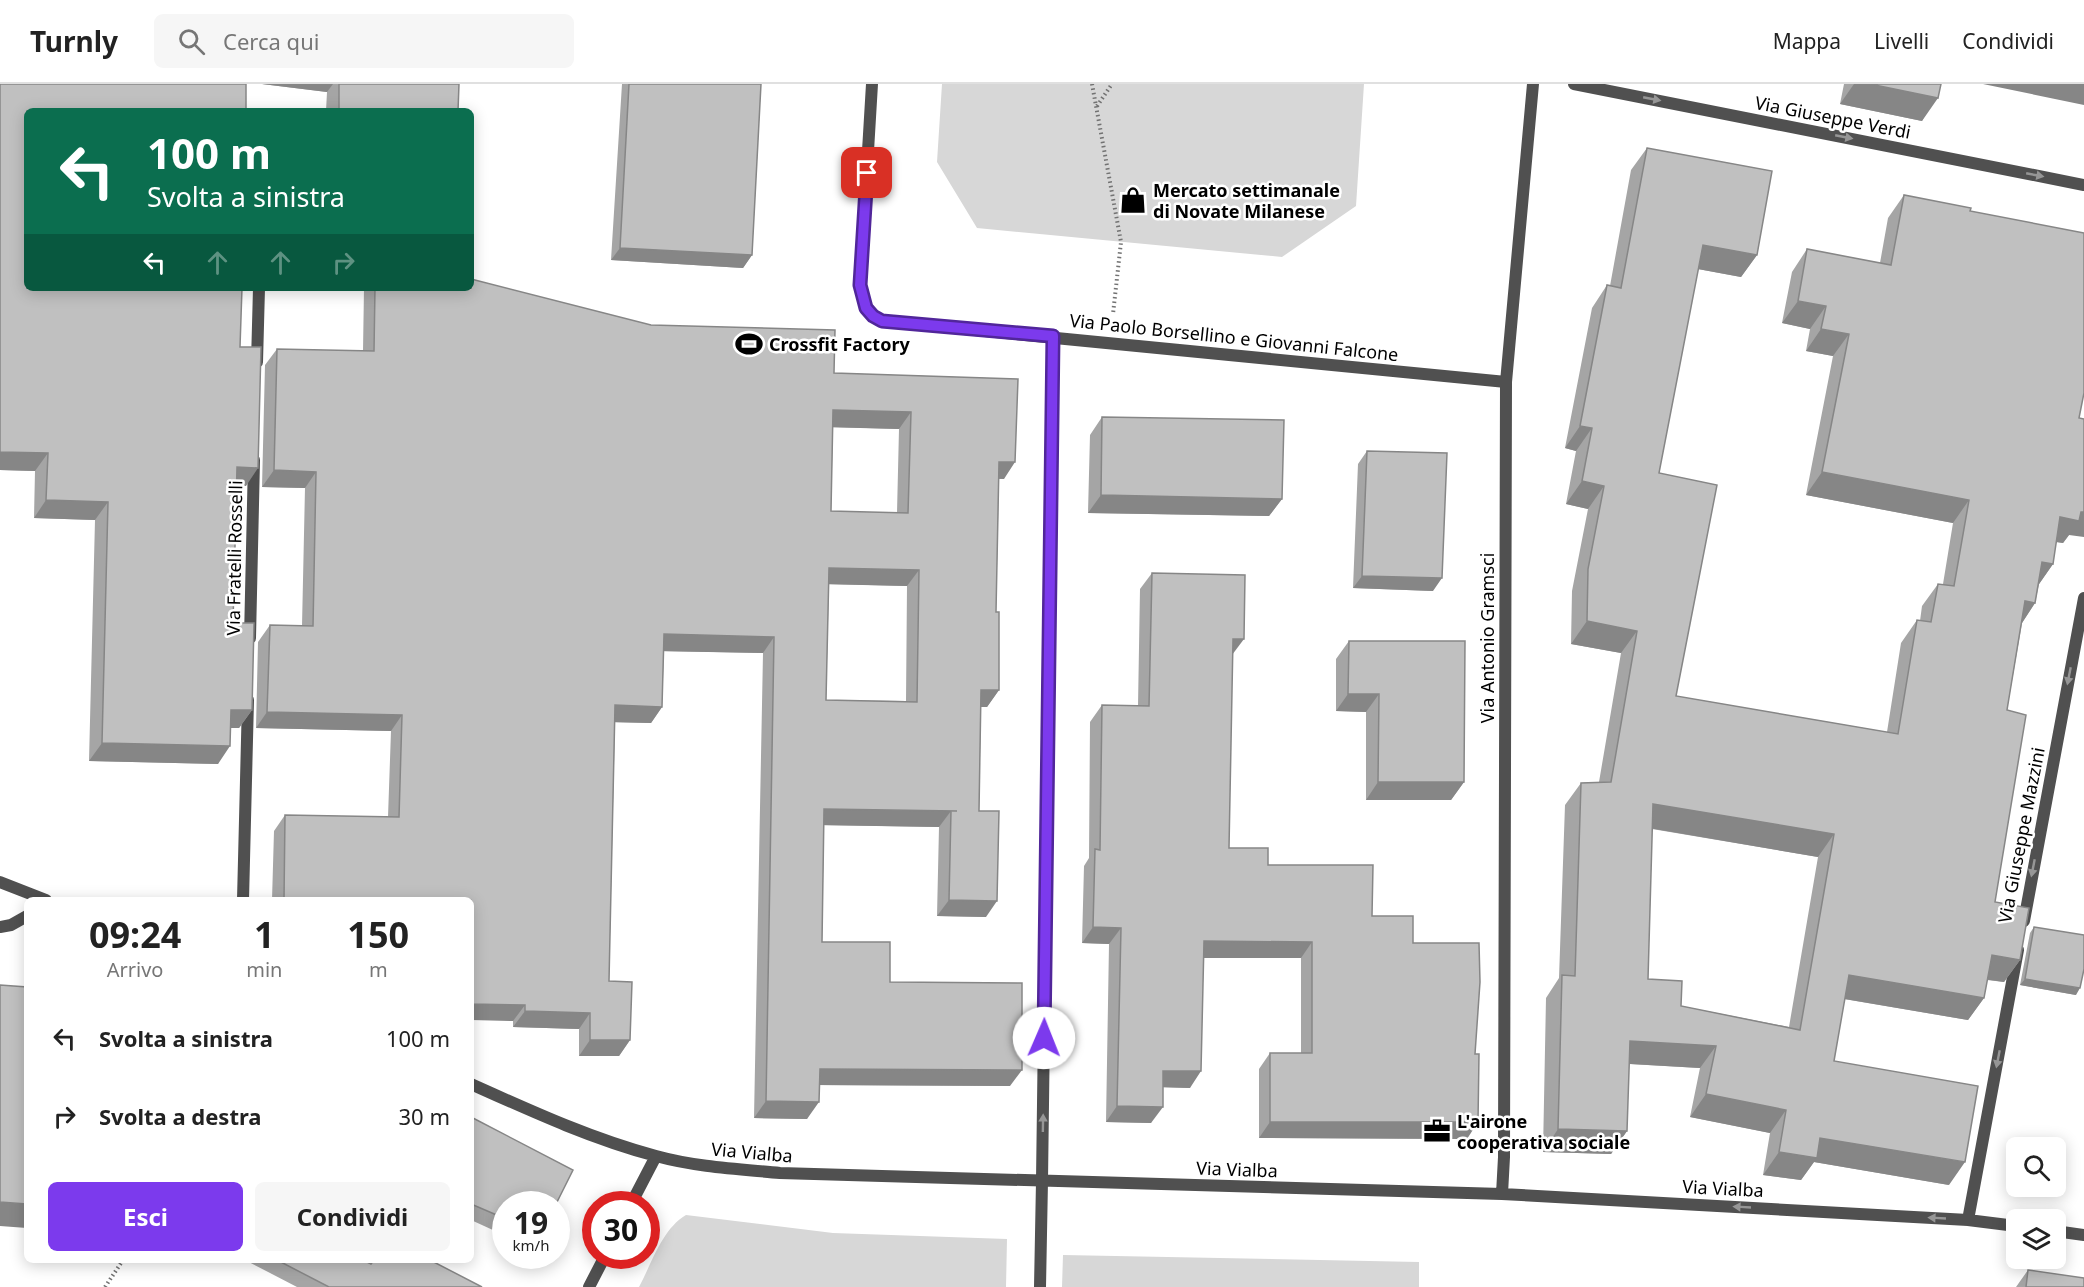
<!DOCTYPE html>
<html lang="it">
<head>
<meta charset="utf-8">
<style>
	body { margin:0; font-family:"Noto Sans",sans-serif; background:#f6f6f6; color:#222; height:100vh; display:flex; flex-direction:column; font-size:22px; white-space:nowrap }
	* { box-sizing:border-box; margin:0 }
	p { font-size:20px; color:#767676 }
	.icon { flex:none; width:33px; height:33px; fill:none; stroke:currentColor; stroke-width:2; stroke-linecap:round; stroke-linejoin:round }
	.map { position:relative; flex:1; overflow:hidden }
	.sheet { position:absolute; left:24px; top:813px; width:450px; height:366px; display:flex; flex-direction:column; background:#fff; border-radius:9px; box-shadow:0 3px 15px #0003 }
	.sheet>* { flex:none }
	.hud { position:absolute; left:24px; top:24px; width:450px; height:183px; border-radius:9px; box-shadow:0 3px 15px #0003; background:#0b6e4f; color:#fff; overflow:hidden }
	.buttons { position:absolute; left:2006px; top:1053px; display:grid; gap:12px }
	.buttons a { display:grid; place-items:center; width:60px; height:60px; border-radius:9px; background:#fff; box-shadow:0 3px 15px #0003; font-size:30px }
	.speed { position:absolute; left:492px; top:1107px; display:flex; gap:12px; font-size:30px; font-weight:700; text-align:center }
	.speed>* { display:grid; place-content:center; width:78px; height:78px; border-radius:50%; background:#fff; box-shadow:0 3px 15px #0003; line-height:1 }
	.speed small { font-size:15px; font-weight:400 }
	.speed .limit { border:9px solid #d22; background:#fff; color:#111 }
	.pin { position:absolute; display:grid; place-items:center; width:51px; height:51px; color:#fff; margin:-26px; border-radius:12px; box-shadow:0 3px 9px #0006 }
	.me { position:absolute; width:66px; margin:-33px; rotate:1deg; stroke-linejoin:round; filter:drop-shadow(0 0 4px #0008) }
	.turn { display:flex; align-items:center; gap:21px; height:126px; padding:0 24px; font-size:27px }
	.turn .icon { width:78px; height:78px; stroke-width:2.5 }
	.turn b { display:block; font-size:42px; line-height:51px }
	.lanes { display:flex; align-items:center; height:57px; padding:0 24px; background:#0003; justify-content:center; gap:30px; direction:ltr }
	.lanes .off { opacity:.35 }
	.eta { display:flex; justify-content:space-evenly; align-items:center; height:102px; text-align:center }
	.eta b { font-size:36px; font-weight:700; line-height:42px }
	.action { display:flex; gap:12px; margin-top:auto; padding:12px 24px }
	.action a { flex:1; height:69px; border-radius:9px; background:#7c3aed; color:#fff; font-size:24px; font-weight:700; line-height:69px; text-align:center }
	.action a+a { background:#f6f6f6; color:#222 }
	ul { padding:0; list-style:none }
	li { display:flex; align-items:center; gap:18px; height:78px; padding:0 24px }
	li div { flex:1 }
	li b { display:block; font-size:22px }
	li em { font-style:normal }
	header { display:flex; align-items:center; gap:36px; box-sizing:border-box; height:84px; padding:0 30px; background:#fff; border-bottom:2px solid #e0e0e0 }
	header strong { font-size:28px }
	nav { display:flex; gap:33px; margin-inline-start:auto; font-size:21px }
	.search { width:420px; height:54px; background:#f6f6f6; display:flex; align-items:center; gap:15px; box-sizing:border-box; padding:0 21px; border-radius:9px; color:#767676; font-size:22px }
	.map>svg:first-child { display:block }
	.green { fill:#d7d7d7 }
	.lines { fill:none; stroke-linecap:round; stroke-linejoin:round }
	.path { stroke:#727272; stroke-width:4; stroke-dasharray:1.5 3; stroke-linecap:butt }
	.service { stroke:#505050; stroke-width:12 }
	.minor { stroke:#505050; stroke-width:12 }
	.wall { fill:#a5a5a5; fill-rule:evenodd }
	.shaded-wall { fill:#868686 }
	.building { fill:#c0c0c0; stroke:#868686; stroke-width:1.5; fill-rule:evenodd }
	.oneway { fill:#969696 }
	.route-casing { stroke:#51269a; stroke-width:15 }
	.route { stroke:#7c3aed; stroke-width:10 }
	.labels { text-anchor:middle; dominant-baseline:central; stroke-width:5; stroke-linejoin:round; paint-order:stroke }
	.street-label { font-size:18px; fill:#000; stroke:#fff }
	.poi-label { font-size:18px; font-weight:bold; fill:#000; stroke:#fff; text-anchor:start }
</style>
</head>
<body>
<header>
<strong>Turnly</strong>
<div class="search"><svg class="icon" aria-label="search" viewBox="0 0 24 24"><circle cx="10" cy="10" r="6"/><path d="M15 15l6 6"/></svg>Cerca qui</div>
<nav><a>Mappa</a><a>Livelli</a><a>Condividi</a></nav>
</header>
<div class="map">
<svg width="2084" height="1203" viewBox="0 0 2084 1203">
	<rect width="100%" height="100%" fill="#fff"/>
	<path class="green" d="M 942,0 L 1364,0 L 1356,122 L 1282,173 L 977,144 L 937,78 Z
		M 686,1131 L 833,1149 L 1007,1155 L 1006,1203 L 639,1203 C 652,1179 662,1145 686,1131 Z
		M 1063,1171 L 1419,1178 L 1419,1203 L 1062,1203 Z"/>
	<g class="lines">
		<path class="path" d="M 1092,0 L 1121,158 L 1113,230
			M 1097,22 L 1112,0
			M 105,1203 L 123,1176"/>
		<path class="service" d="M 1040,1203 L 1042,1097"/>
		<path class="minor" d="M 872,0 L 860,201 C 862,217 867,229 882,237 L 1506,298
			M 1574,0 L 2084,101
			M 257,278 L 259,204
			M 250,554 L 254,376
			M 0,798 L 46,816
			M 243,816 L 248,616
			M 2024,837 L 2084,514
			M 0,843 L 11,841 L 27,832
			M 471,1000 C 531,1027 592,1055 656,1072 C 696,1083 738,1085 780,1089 L 1502,1110 L 1968,1136 L 2016,1142
			M 1042,1097 L 1053,252
			M 1502,1110 L 1504,1073 L 1506,298 L 1533,0
			M 631,1120 L 656,1072
			M 1968,1136 L 2018,866
			M 2055,1147 L 2084,1151
			M 589,1203 L 605,1172"/>
	</g>
	<path class="wall" d="M 0,0 L 240,263 L 246,402 L 237,402 L 233,539 L 252,626 L 239,644 L 231,644 L 218,680 L 89,677 L 95,436 L 34,434 L 35,387 L 0,386 Z
		M 262,0 L 459,0 L 458,27 L 326,27 L 327,8 Z
		M 622,0 L 761,0 L 752,171 L 743,184 L 611,176 Z
		M 1844,0 L 1941,0 L 1922,37 L 1840,20 Z
		M 1647,64 L 1757,171 L 1741,193 L 1698,185 L 1659,389 L 1676,612 L 1887,648 L 1901,559 L 1917,536 L 1920,537 L 1922,522 L 1938,500 L 1943,500 L 1953,439 L 1806,411 L 1833,272 L 1806,267 L 1810,245 L 1782,239 L 1792,188 L 1807,165 L 1880,179 L 1888,134 L 1904,111 L 1970,127 L 2079,334 L 2069,451 L 2063,459 L 2056,458 L 2053,480 L 2039,500 L 2035,519 L 2022,539 L 2007,626 L 1995,818 L 2020,876 L 2004,898 L 1987,896 L 1984,914 L 1968,936 L 1844,915 L 1834,977 L 1949,1101 L 1814,1078 L 1801,1096 L 1763,1091 L 1770,1049 L 1690,1033 L 1700,984 L 1629,980 L 1627,1047 L 1611,1070 L 1543,1068 L 1546,914 L 1559,894 L 1565,721 L 1581,699 L 1599,698 L 1621,569 L 1571,560 L 1572,507 L 1588,425 L 1566,420 L 1576,367 L 1565,364 L 1592,224 L 1607,201 L 1610,202 L 1631,86 ZM 1652,745 L 1818,773 L 1789,943 L 1681,922 L 1648,895 Z
		M 364,204 L 471,204 L 834,289 L 1018,295 L 1004,395 L 999,395 L 996,528 L 999,606 L 987,623 L 981,623 L 979,727 L 986,833 L 937,832 L 939,743 L 824,741 L 822,858 L 890,898 L 1010,1002 L 819,1001 L 807,1035 L 754,1034 L 763,569 L 664,567 L 662,623 L 651,639 L 615,638 L 609,897 L 630,956 L 619,972 L 579,972 L 579,945 L 513,943 L 513,937 L 471,816 L 272,816 L 274,747 L 285,731 L 388,733 L 391,647 L 256,644 L 258,558 L 270,541 L 302,542 L 305,404 L 262,403 L 265,281 L 277,265 L 363,267 ZM 833,343 L 899,345 L 897,429 L 831,427 ZM 829,500 L 907,502 L 906,617 L 826,616 Z
		M 1102,333 L 1282,415 L 1269,432 L 1088,429 L 1090,351 Z
		M 1367,367 L 1433,507 L 1353,504 L 1358,380 Z
		M 1152,489 L 1232,571 L 1229,764 L 1268,781 L 1372,832 L 1413,859 L 1467,1055 L 1259,1054 L 1259,985 L 1270,969 L 1301,969 L 1301,874 L 1204,874 L 1190,1004 L 1163,1003 L 1151,1039 L 1106,1038 L 1109,860 L 1082,859 L 1084,782 L 1089,774 L 1090,638 L 1102,621 L 1138,622 L 1140,505 Z
		M 1349,557 L 1464,698 L 1451,716 L 1366,716 L 1366,628 L 1336,627 L 1336,575 Z
		M 2034,843 L 2076,911 L 2020,901 L 2030,849 Z
		M 471,1033 L 506,1120 L 506,1152 L 471,1136 Z
		M 245,1176 L 363,1176 L 371,1180 L 482,1203 L 297,1203 Z
		M 2028,1186 L 2084,1203 L 2016,1203 Z"/>
	<path class="shaded-wall" d="M 262,0 L 333,0 L 327,8 Z
		M 1854,0 L 1870,0 L 1938,14 L 1922,37 L 1840,20 Z
		M 1983,0 L 2084,0 L 2084,21 Z
		M 1703,161 L 1757,171 L 1741,193 L 1687,183 Z
		M 620,164 L 752,171 L 743,184 L 611,176 Z
		M 317,204 L 355,204 L 353,207 L 315,206 Z
		M 1798,217 L 1826,222 L 1810,245 L 1782,239 Z
		M 1821,245 L 1849,250 L 1833,272 L 1806,267 Z
		M 833,326 L 911,328 L 899,345 L 821,343 Z
		M 1580,342 L 1592,344 L 1576,367 L 1565,364 Z
		M 0,368 L 48,369 L 35,387 L 0,386 Z
		M 999,378 L 1015,378 L 1004,395 L 987,394 Z
		M 237,383 L 258,384 L 246,402 L 225,401 Z
		M 274,386 L 316,388 L 305,404 L 262,403 Z
		M 1822,388 L 1969,416 L 1953,439 L 1806,411 Z
		M 1582,397 L 1604,402 L 1588,425 L 1566,420 Z
		M 1101,411 L 1282,415 L 1269,432 L 1088,429 Z
		M 46,416 L 108,418 L 95,436 L 34,434 Z
		M 2081,428 L 2084,428 L 2084,453 L 2069,451 L 2063,459 L 2044,456 L 2060,433 Z
		M 2042,478 L 2053,480 L 2037,503 Z
		M 829,484 L 919,486 L 907,502 L 818,500 Z
		M 1362,492 L 1442,494 L 1433,507 L 1353,504 Z
		M 2025,517 L 2035,519 L 2020,542 Z
		M 1587,537 L 1637,547 L 1621,569 L 1571,560 Z
		M 664,550 L 774,553 L 763,569 L 653,567 Z
		M 1233,555 L 1244,555 L 1232,571 Z
		M 981,606 L 999,606 L 987,623 L 970,623 Z
		M 1348,610 L 1379,610 L 1366,628 L 1336,627 Z
		M 615,621 L 662,623 L 651,639 L 604,638 Z
		M 231,626 L 252,626 L 239,644 L 219,644 Z
		M 267,628 L 402,631 L 391,647 L 256,644 Z
		M 102,659 L 230,662 L 218,680 L 89,677 Z
		M 1378,698 L 1464,698 L 1451,716 L 1366,716 Z
		M 1653,720 L 1834,750 L 1818,773 L 1637,742 Z
		M 824,725 L 951,727 L 939,743 L 813,741 Z
		M 949,816 L 997,817 L 986,833 L 937,832 Z
		M 1093,843 L 1121,844 L 1109,860 L 1082,859 Z
		M 1204,857 L 1312,858 L 1301,874 L 1193,874 Z
		M 1992,871 L 2020,876 L 2004,898 L 1976,894 Z
		M 1849,891 L 1984,914 L 1968,936 L 1833,913 Z
		M 2025,895 L 2080,904 L 2076,911 L 2020,901 Z
		M 471,920 L 525,921 L 513,937 L 471,936 Z
		M 525,927 L 590,929 L 579,945 L 513,943 Z
		M 590,956 L 630,956 L 619,972 L 579,972 Z
		M 1630,957 L 1716,962 L 1700,984 L 1614,979 Z
		M 820,985 L 1022,986 L 1010,1002 L 808,1001 Z
		M 1163,987 L 1201,987 L 1190,1004 L 1152,1003 Z
		M 1706,1010 L 1786,1026 L 1770,1049 L 1690,1033 Z
		M 766,1017 L 819,1018 L 807,1035 L 754,1034 Z
		M 1117,1022 L 1163,1023 L 1151,1039 L 1106,1038 Z
		M 1270,1038 L 1478,1038 L 1467,1055 L 1259,1054 Z
		M 1558,1045 L 1627,1047 L 1611,1070 L 1543,1068 Z
		M 1820,1054 L 1965,1078 L 1949,1101 L 1814,1078 L 1801,1096 L 1763,1091 L 1779,1068 Z
		M 0,1118 L 27,1120 L 27,1144 L 0,1142 Z"/>
	<path class="building" d="M 0,0 L 246,0 L 246,27 L 27,27 L 27,204 L 242,204 L 240,263 L 261,263 L 258,384 L 237,383 L 233,539 L 254,539 L 252,626 L 231,626 L 230,662 L 102,659 L 108,418 L 46,416 L 48,369 L 0,368 Z
		M 339,0 L 459,0 L 458,27 L 339,27 Z
		M 629,0 L 761,0 L 752,171 L 620,164 Z
		M 1870,0 L 1941,0 L 1938,14 Z
		M 1647,64 L 1772,87 L 1757,171 L 1703,161 L 1659,389 L 1717,401 L 1676,612 L 1898,650 L 1917,536 L 1931,538 L 1938,500 L 1954,502 L 1969,416 L 1822,388 L 1849,250 L 1821,245 L 1826,222 L 1798,217 L 1807,165 L 1891,181 L 1904,111 L 1971,124 L 1970,127 L 2084,149 L 2084,309 L 2079,334 L 2084,335 L 2084,428 L 2081,428 L 2079,437 L 2060,433 L 2053,480 L 2042,478 L 2035,519 L 2025,517 L 2007,626 L 2026,631 L 1995,818 L 2029,824 L 2020,876 L 1992,871 L 1984,914 L 1849,891 L 1834,977 L 1978,1002 L 1965,1078 L 1820,1054 L 1817,1074 L 1779,1068 L 1786,1026 L 1706,1010 L 1716,962 L 1630,957 L 1627,1047 L 1558,1045 L 1562,891 L 1575,892 L 1581,699 L 1611,698 L 1637,547 L 1587,537 L 1588,485 L 1604,402 L 1582,397 L 1592,344 L 1580,342 L 1607,201 L 1621,204 ZM 1653,720 L 1834,750 L 1800,946 L 1681,922 L 1682,897 L 1648,895 Z
		M 471,195 L 651,241 L 835,246 L 834,289 L 1018,295 L 1015,378 L 999,378 L 996,528 L 999,528 L 999,606 L 981,606 L 979,727 L 999,727 L 997,817 L 949,816 L 951,727 L 957,727 L 824,725 L 822,858 L 890,858 L 890,898 L 1022,899 L 1022,986 L 820,985 L 819,1018 L 766,1017 L 774,553 L 664,550 L 662,623 L 615,621 L 609,897 L 632,898 L 630,956 L 590,956 L 590,929 L 525,927 L 525,921 L 471,920 L 471,816 L 284,816 L 285,731 L 399,733 L 402,631 L 267,628 L 270,541 L 313,542 L 316,388 L 274,386 L 277,265 L 374,267 L 375,204 L 471,204 ZM 833,326 L 911,328 L 908,429 L 831,427 ZM 829,484 L 919,486 L 917,618 L 826,616 Z
		M 1102,333 L 1284,336 L 1282,415 L 1101,411 Z
		M 1367,367 L 1447,369 L 1442,494 L 1362,492 Z
		M 1152,489 L 1245,491 L 1244,555 L 1233,555 L 1229,764 L 1268,764 L 1268,781 L 1373,781 L 1372,832 L 1413,832 L 1413,859 L 1479,859 L 1480,898 L 1475,970 L 1479,970 L 1478,1038 L 1270,1038 L 1270,969 L 1312,969 L 1312,858 L 1204,857 L 1201,987 L 1163,987 L 1163,1023 L 1117,1022 L 1121,844 L 1093,843 L 1095,765 L 1100,766 L 1102,621 L 1149,622 Z
		M 1349,557 L 1465,557 L 1464,698 L 1378,698 L 1379,610 L 1348,610 Z
		M 2034,843 L 2084,851 L 2084,885 L 2080,904 L 2025,895 Z
		M 0,901 L 27,903 L 27,1120 L 0,1118 Z
		M 471,1033 L 573,1086 L 556,1120 L 506,1120 L 506,1135 L 471,1120 Z
		M 277,1176 L 363,1176 L 371,1180 L 374,1176 L 430,1176 L 482,1203 L 329,1203 Z
		M 2028,1186 L 2084,1194 L 2084,1203 L 2026,1203 Z"/>
	<defs><path id="oneway-solid" d="M-6-.8H1V-3.2L6.5 0L1 3.2V.8H-6Z" transform="scale(1.5)"/></defs>
	<g class="oneway">
		<use href="#oneway-solid" transform="translate(1652 15) rotate(11)"/>
		<use href="#oneway-solid" transform="translate(1844 53) rotate(11)"/>
		<use href="#oneway-solid" transform="translate(2035 91) rotate(11)"/>
		<use href="#oneway-solid" transform="translate(2069 592) rotate(101)"/>
		<use href="#oneway-solid" transform="translate(2033 784) rotate(101)"/>
		<use href="#oneway-solid" transform="translate(1998 975) rotate(101)"/>
		<use href="#oneway-solid" transform="translate(1043 1039) rotate(-89)"/>
		<use href="#oneway-solid" transform="translate(1742 1123) rotate(-177)"/>
		<use href="#oneway-solid" transform="translate(1937 1134) rotate(-177)"/>
	</g>
	<g class="lines">
		<defs>
			<path id="route" d="M 867,89 L 860,201 L 866,224 L 873,232 L 882,237 L 1053,252 L 1044,954"/>
		</defs>
		<use href="#route" class="route-casing"/>
		<use href="#route" class="route"/>
	</g>
	<defs>
		<symbol id="shop-bare" viewBox="-9 -9 18 18"><path d="M-5-2.5h2.3a2.7 3.5 0 0 1 5.4 0H5L5.5 6h-11ZM-1.5-2.5h3a1.5 2.3 0 0 0-3 0Z" fill="#000" stroke="#fff" stroke-width="2.5" paint-order="stroke"/></symbol>
		<symbol id="stadium-bare" viewBox="-9 -9 18 18"><path d="M0-5a6.5 5 0 1 0 0 10a6.5 5 0 1 0 0-10ZM-3.5-1.8h7v3.6h-7Z" fill="#000" stroke="#fff" stroke-width="2.5" paint-order="stroke"/></symbol>
		<symbol id="office-bare" viewBox="-9 -9 18 18"><path d="M-6-3h4V-5.5h4V-3h4V5H-6ZM-1-4.5V-3h2v-1.5ZM-6 0V1H6V0Z" fill="#000" stroke="#fff" stroke-width="2.5" paint-order="stroke"/></symbol>
	</defs>
	<g fill-rule="evenodd">
		<use href="#shop-bare" x="1114" y="97" width="38" height="38"/>
		<use href="#stadium-bare" x="730" y="241" width="38" height="38"/>
		<use href="#office-bare" x="1418" y="1028" width="38" height="38"/>
	</g>
	<g class="labels">
		<g class="street-label">
			<text transform="translate(1833 33) rotate(11)">Via Giuseppe Verdi</text>
			<text transform="translate(1234 253) rotate(6)">Via Paolo Borsellino e Giovanni Falcone</text>
			<text transform="translate(234 474) rotate(-89)">Via Fratelli Rosselli</text>
			<text transform="translate(1487 554) rotate(-90)">Via Antonio Gramsci</text>
			<text transform="translate(2021 751) rotate(-79)">Via Giuseppe Mazzini</text>
			<text transform="translate(752 1068) rotate(5)">Via Vialba</text>
			<text transform="translate(1237 1085) rotate(2)">Via Vialba</text>
			<text transform="translate(1723 1104) rotate(3)">Via Vialba</text>
		</g>
		<g class="poi-label">
			<text x="1153" y="106">Mercato settimanale<tspan x="1153" dy="21">di Novate Milanese</tspan></text>
			<text x="769" y="260">Crossfit Factory</text>
			<text x="1457" y="1037">L'airone<tspan x="1457" dy="21">cooperativa sociale</tspan></text>
		</g>
	</g>
</svg>
<div class="buttons">
<a><svg class="icon" aria-label="search" viewBox="0 0 24 24"><circle cx="10" cy="10" r="6"/><path d="M15 15l6 6"/></svg></a>
<a><svg class="icon" aria-label="layers" viewBox="0 0 24 24"><path d="M12 4l9 5-9 5-9-5zM3 14l9 5 9-5"/></svg></a>
</div>
<div class="speed"><div>19<small>km/h</small></div><div class="limit">30</div></div>
<div class="pin" style="left:867px;top:89px;background:#d93025"><svg class="icon" aria-label="arrive" viewBox="0 0 24 24"><path d="M6 21V4h12l-3 4 3 4H6"/></svg></div>
<svg class="me" style="left:1044px;top:954px" viewBox="-20 -20 40 40"><circle r="19" fill="#fff"/><path d="M0-13L10 11 0 6-10 11z" fill="#7c3aed"/></svg>
<div class="hud">
<div class="turn"><svg class="icon" aria-label="left" viewBox="0 0 24 24"><path d="M17 20v-9H6M10 6l-5 5 5 5"/></svg><div><b>100 m</b>Svolta a sinistra</div></div>
<div class="lanes"><svg class="icon" aria-label="left" viewBox="0 0 24 24"><path d="M17 20v-9H6M10 6l-5 5 5 5"/></svg><svg class="icon off" aria-label="ahead" viewBox="0 0 24 24"><path d="M12 20V5M6 11l6-6 6 6"/></svg><svg class="icon off" aria-label="ahead" viewBox="0 0 24 24"><path d="M12 20V5M6 11l6-6 6 6"/></svg><svg class="icon off" aria-label="right" viewBox="0 0 24 24"><path d="M7 20v-9h11M14 6l5 5-5 5"/></svg></div>
</div>
<section class="sheet">
<div class="eta">
<div><b>09:24</b><p>Arrivo</p></div>
<div><b>1</b><p>min</p></div>
<div><b>150</b><p>m</p></div>
</div>
<ul>
<li><svg class="icon" aria-label="left" viewBox="0 0 24 24"><path d="M17 20v-9H6M10 6l-5 5 5 5"/></svg><div><b>Svolta a sinistra</b></div><em>100 m</em></li>
<li><svg class="icon" aria-label="right" viewBox="0 0 24 24"><path d="M7 20v-9h11M14 6l5 5-5 5"/></svg><div><b>Svolta a destra</b></div><em>30 m</em></li>
</ul>
<div class="action"><a>Esci</a><a>Condividi</a></div>
</section>
</div>
</body>
</html>
